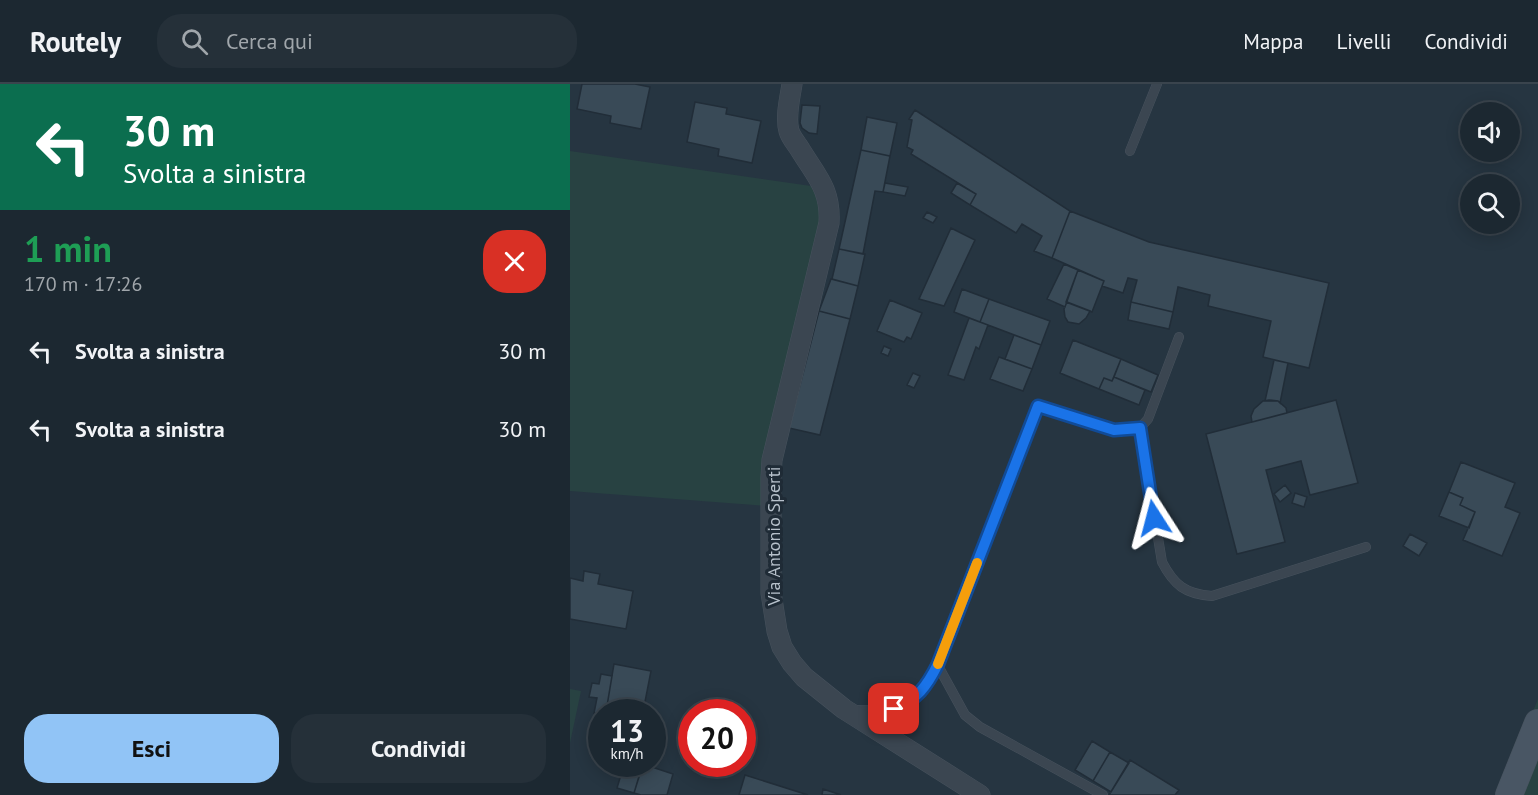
<!DOCTYPE html>
<html lang="it">
<head>
<meta charset="utf-8">
<style>
	body { margin:0; font-family:"PT Sans",sans-serif; background:#253039; color:#f1f3f6; height:100vh; display:flex; flex-direction:column; font-size:22px; white-space:nowrap }
	* { box-sizing:border-box; margin:0 }
	p { font-size:20px; color:#a0a6ab }
	.icon { flex:none; width:33px; height:33px; fill:none; stroke:currentColor; stroke-width:2; stroke-linecap:round; stroke-linejoin:round }
	.map { position:relative; flex:1; overflow:hidden }
	.side { display:flex; flex-direction:column; background:#1c2831; width:570px }
	.side>* { flex:none }
	.hud { background:#0b6e4f; color:#fff; overflow:hidden }
	.controls { position:absolute; left:890px; top:18px; display:grid; gap:12px }
	.controls a { display:grid; place-items:center; width:60px; height:60px; border-radius:50%; background:#1c2831; box-shadow:0 3px 15px #0003,0 0 0 2px #3a444d; font-size:30px }
	.speed { position:absolute; left:18px; top:615px; display:flex; gap:12px; font-size:30px; font-weight:700; text-align:center }
	.speed>* { display:grid; place-content:center; width:78px; height:78px; border-radius:50%; background:#1c2831; box-shadow:0 3px 15px #0003,0 0 0 2px #3a444d; line-height:1 }
	.speed small { font-size:15px; font-weight:400 }
	.speed .limit { border:9px solid #d22; background:#fff; color:#111 }
	.pin { position:absolute; display:grid; place-items:center; width:51px; height:51px; color:#fff; margin:-26px; border-radius:12px; box-shadow:0 3px 9px #0006 }
	.me { position:absolute; width:66px; margin:-33px; rotate:351deg; stroke-linejoin:round; filter:drop-shadow(0 0 4px #0008) }
	.turn { display:flex; align-items:center; gap:21px; height:126px; padding:0 24px; font-size:27px }
	.turn .icon { width:78px; height:78px; stroke-width:2.5 }
	.turn b { display:block; font-size:42px; line-height:51px }
	.round { display:grid; place-items:center; flex:none; width:63px; height:63px; border-radius:24px; background:#253039 }
	.headline { display:flex; align-items:center; justify-content:space-between; height:102px; padding:0 24px }
	h1 { font-size:36px; font-weight:700; line-height:45px; color:#1e9e55 }
	.button { display:flex; gap:12px; margin-top:auto; padding:12px 24px }
	.button a { flex:1; height:69px; border-radius:24px; background:#91c4f6; color:#111; font-size:24px; font-weight:700; line-height:69px; text-align:center }
	.button a+a { background:#253039; color:#f1f3f6 }
	ul { padding:0; list-style:none }
	li { display:flex; align-items:center; gap:18px; height:78px; padding:0 24px }
	li div { flex:1 }
	li b { display:block; font-size:22px }
	li em { font-style:normal }
	header { display:flex; align-items:center; gap:36px; box-sizing:border-box; height:84px; padding:0 30px; background:#1c2831; border-bottom:2px solid #3a444d }
	header strong { font-size:28px }
	nav { display:flex; gap:33px; margin-inline-start:auto; font-size:21px }
	.search { width:420px; height:54px; background:#253039; display:flex; align-items:center; gap:15px; box-sizing:border-box; padding:0 21px; border-radius:24px; color:#a0a6ab; font-size:22px }
	main { display:flex; flex:1; min-height:0 }
	.map>svg:first-child { display:block }
	.green { fill:#284242 }
	.building { fill:#394a57; stroke:#212d38; stroke-width:1.5 }
	.lines { fill:none; stroke-linecap:round; stroke-linejoin:round }
	.lane-casing { stroke:#47525d; stroke-width:10 }
	.street-casing { stroke:#47525d; stroke-width:21 }
	.secondary-casing { stroke:#47525d; stroke-width:28 }
	.lane { stroke:#3b4651; stroke-width:9 }
	.street { stroke:#3b4651; stroke-width:20 }
	.secondary { stroke:#495664; stroke-width:27 }
	.route-casing { stroke:#114b97; stroke-width:15 }
	.route { stroke:#1a73e8; stroke-width:10 }
	.slow { stroke:#f59e0b; stroke-width:10 }
	.labels { text-anchor:middle; dominant-baseline:central; stroke-width:6; stroke-linejoin:round; paint-order:stroke }
	.street-label { font-size:18px; fill:#b7c1cb; stroke:#1f2b36 }
</style>
</head>
<body>
<header>
<strong>Routely</strong>
<div class="search"><svg class="icon" aria-label="search" viewBox="0 0 24 24"><circle cx="10" cy="10" r="6"/><path d="M15 15l6 6"/></svg>Cerca qui</div>
<nav><a>Mappa</a><a>Livelli</a><a>Condividi</a></nav>
</header>
<main>
<section class="side">
<div class="hud">
<div class="turn"><svg class="icon" aria-label="left" viewBox="0 0 24 24"><path d="M17 20v-9H6M10 6l-5 5 5 5"/></svg><div><b>30 m</b>Svolta a sinistra</div></div>
</div>
<div class="headline"><div><h1>1 min</h1><p>170 m · 17:26</p></div><a class="round" style="background:#d93025;color:#fff"><svg class="icon" aria-label="close" viewBox="0 0 24 24"><path d="M6 6l12 12M18 6L6 18"/></svg></a></div>
<ul>
<li><svg class="icon" aria-label="left" viewBox="0 0 24 24"><path d="M17 20v-9H6M10 6l-5 5 5 5"/></svg><div><b>Svolta a sinistra</b></div><em>30 m</em></li>
<li><svg class="icon" aria-label="left" viewBox="0 0 24 24"><path d="M17 20v-9H6M10 6l-5 5 5 5"/></svg><div><b>Svolta a sinistra</b></div><em>30 m</em></li>
</ul>
<div class="button"><a>Esci</a><a>Condividi</a></div>
</section>
<div class="map">
<svg width="968" height="711" viewBox="0 0 968 711">
	<rect width="100%" height="100%" fill="#263541"/>
	<path class="green" d="M 0,67 L 241,102 L 253,125 L 196,422 L 0,407 Z
		M 0,605 L 11,607 L 0,659 Z
		M 968,615 L 968,711 L 954,711 L 932,702 Z"/>
	<path class="building" d="M 12,0 L 65,0 L 80,3 L 71,45 L 40,39 L 41,32 L 7,25 Z
		M 125,18 L 157,24 L 156,30 L 191,37 L 182,79 L 148,72 L 149,65 L 117,58 Z
		M 232,21 L 250,22 L 247,50 L 239,49 L 232,44 L 230,39 Z
		M 345,26 L 500,127 L 482,174 L 464,167 L 472,152 L 452,140 L 446,149 L 400,121 L 406,110 L 341,70 L 343,66 L 337,63 L 342,36 L 339,35 Z
		M 297,33 L 327,39 L 320,72 L 291,66 Z
		M 291,66 L 320,72 L 313,108 L 305,107 L 293,170 L 269,165 Z
		M 315,99 L 338,103 L 335,112 L 313,108 Z
		M 387,99 L 406,110 L 400,121 L 381,109 Z
		M 500,127 L 579,158 L 759,199 L 739,284 L 693,273 L 701,237 L 638,222 L 640,211 L 608,203 L 603,228 L 561,218 L 567,196 L 558,194 L 553,209 L 532,202 L 534,197 L 482,174 Z
		M 357,128 L 367,133 L 363,139 L 353,134 Z
		M 381,144 L 405,156 L 374,222 L 349,215 Z
		M 269,165 L 295,170 L 288,202 L 262,195 Z
		M 494,180 L 508,186 L 495,223 L 477,215 Z
		M 508,186 L 534,197 L 522,228 L 496,218 Z
		M 261,195 L 288,202 L 280,235 L 249,227 Z
		M 392,205 L 419,215 L 410,238 L 384,228 Z
		M 419,215 L 480,237 L 471,261 L 410,238 Z
		M 320,216 L 352,229 L 341,255 L 337,253 L 334,258 L 307,247 Z
		M 497,218 L 520,227 L 516,234 L 509,240 L 498,238 L 495,233 L 494,225 Z
		M 561,218 L 603,228 L 599,245 L 558,236 Z
		M 249,227 L 280,235 L 250,351 L 219,344 Z
		M 399,234 L 418,241 L 409,265 L 406,263 L 394,296 L 378,291 Z
		M 444,251 L 471,261 L 462,285 L 435,275 Z
		M 503,256 L 551,275 L 542,297 L 534,294 L 529,305 L 490,289 Z
		M 314,262 L 321,265 L 318,272 L 311,269 Z
		M 429,273 L 462,285 L 453,307 L 420,295 Z
		M 551,275 L 588,291 L 581,308 L 544,293 Z
		M 704,276 L 718,279 L 710,319 L 708,317 L 695,317 Z
		M 343,289 L 350,292 L 344,304 L 337,301 Z
		M 544,293 L 575,306 L 569,321 L 529,305 L 534,294 L 542,297 Z
		M 699,316 L 708,317 L 716,324 L 717,329 L 682,338 L 681,332 L 684,325 L 693,317 Z
		M 766,316 L 788,399 L 740,411 L 731,377 L 696,386 L 715,458 L 667,470 L 636,350 Z
		M 891,378 L 945,399 L 935,423 L 950,429 L 932,472 L 893,456 L 905,428 L 890,421 L 893,414 L 879,408 Z
		M 715,401 L 721,409 L 710,418 L 704,410 Z
		M 879,408 L 893,414 L 890,421 L 905,428 L 899,444 L 869,432 Z
		M 725,409 L 737,413 L 734,423 L 722,419 Z
		M 840,450 L 857,459 L 849,472 L 833,462 Z
		M 14,487 L 30,490 L 28,500 L 63,507 L 56,545 L 0,535 L 0,494 L 13,497 Z
		M 44,580 L 81,587 L 73,628 L 36,628 Z
		M 31,590 L 42,592 L 36,628 L 32,628 L 32,630 L 24,629 L 27,614 L 19,613 L 22,599 L 29,600 Z
		M 522,657 L 540,668 L 523,697 L 505,686 Z
		M 540,668 L 559,679 L 541,708 L 523,697 Z
		M 560,676 L 609,706 L 605,711 L 539,711 Z
		M 39,680 L 59,680 L 59,683 Z
		M 73,680 L 103,690 L 97,711 L 71,711 L 64,709 Z
		M 53,684 L 70,689 L 64,709 L 47,704 Z
		M 175,691 L 238,711 L 169,711 Z
		M 253,705 L 271,711 L 252,711 Z"/>
	<g class="lines">
		<defs>
			<path id="lane" d="M 560,67 L 587,0
				M 570,344 L 592,478 C 604,501 615,510 642,512 L 796,463
				M 367,580 L 395,631 L 410,643 L 533,711
				M 283,626 C 321,627 340,627 362,592 L 468,322 L 544,346 L 570,344 L 578,335 L 609,253"/>
			<path id="street" d="M 222,0 C 220,14 215,33 219,47 C 221,54 227,60 231,67 C 247,93 261,106 259,139 L 202,376 L 201,393 L 201,509 L 207,547 L 212,563 L 222,579 L 234,593 L 274,625 L 410,711"/>
			<path id="secondary" d="M 939,711 L 968,639"/>
		</defs>
		<use href="#lane" class="lane-casing"/>
		<use href="#street" class="street-casing"/>
		<use href="#secondary" class="secondary-casing"/>
		<use href="#lane" class="lane"/>
		<use href="#street" class="street"/>
		<use href="#secondary" class="secondary"/>
	</g>
	<g class="lines">
		<defs>
			<path id="route" d="M 324,625 C 347,616 357,602 368,580 L 468,322 L 544,346 L 570,344 L 584,434"/>
		</defs>
		<use href="#route" class="route-casing"/>
		<use href="#route" class="route"/>
		<path class="slow" d="M 368,580 L 407,479"/>
	</g>
	<g class="labels">
		<g class="street-label">
			<text transform="translate(203 452) rotate(-90)">Via Antonio Sperti</text>
		</g>
	</g>
</svg>
<div class="controls">
<a><svg class="icon" aria-label="sound" viewBox="0 0 24 24"><path d="M4 9h4l5-4v14l-5-4H4zM17 9q2 3 0 6"/></svg></a>
<a><svg class="icon" aria-label="search" viewBox="0 0 24 24"><circle cx="10" cy="10" r="6"/><path d="M15 15l6 6"/></svg></a>
</div>
<div class="speed"><div>13<small>km/h</small></div><div class="limit">20</div></div>
<div class="pin" style="left:324px;top:625px;background:#d93025"><svg class="icon" aria-label="arrive" viewBox="0 0 24 24"><path d="M6 21V4h12l-3 4 3 4H6"/></svg></div>
<svg class="me" style="left:584px;top:434px" viewBox="-20 -20 40 40"><path d="M0-17L14 15 0 8-14 15z" fill="#1a73e8" stroke="#fff" stroke-width="4"/></svg>
</div>
</main>
</body>
</html>
